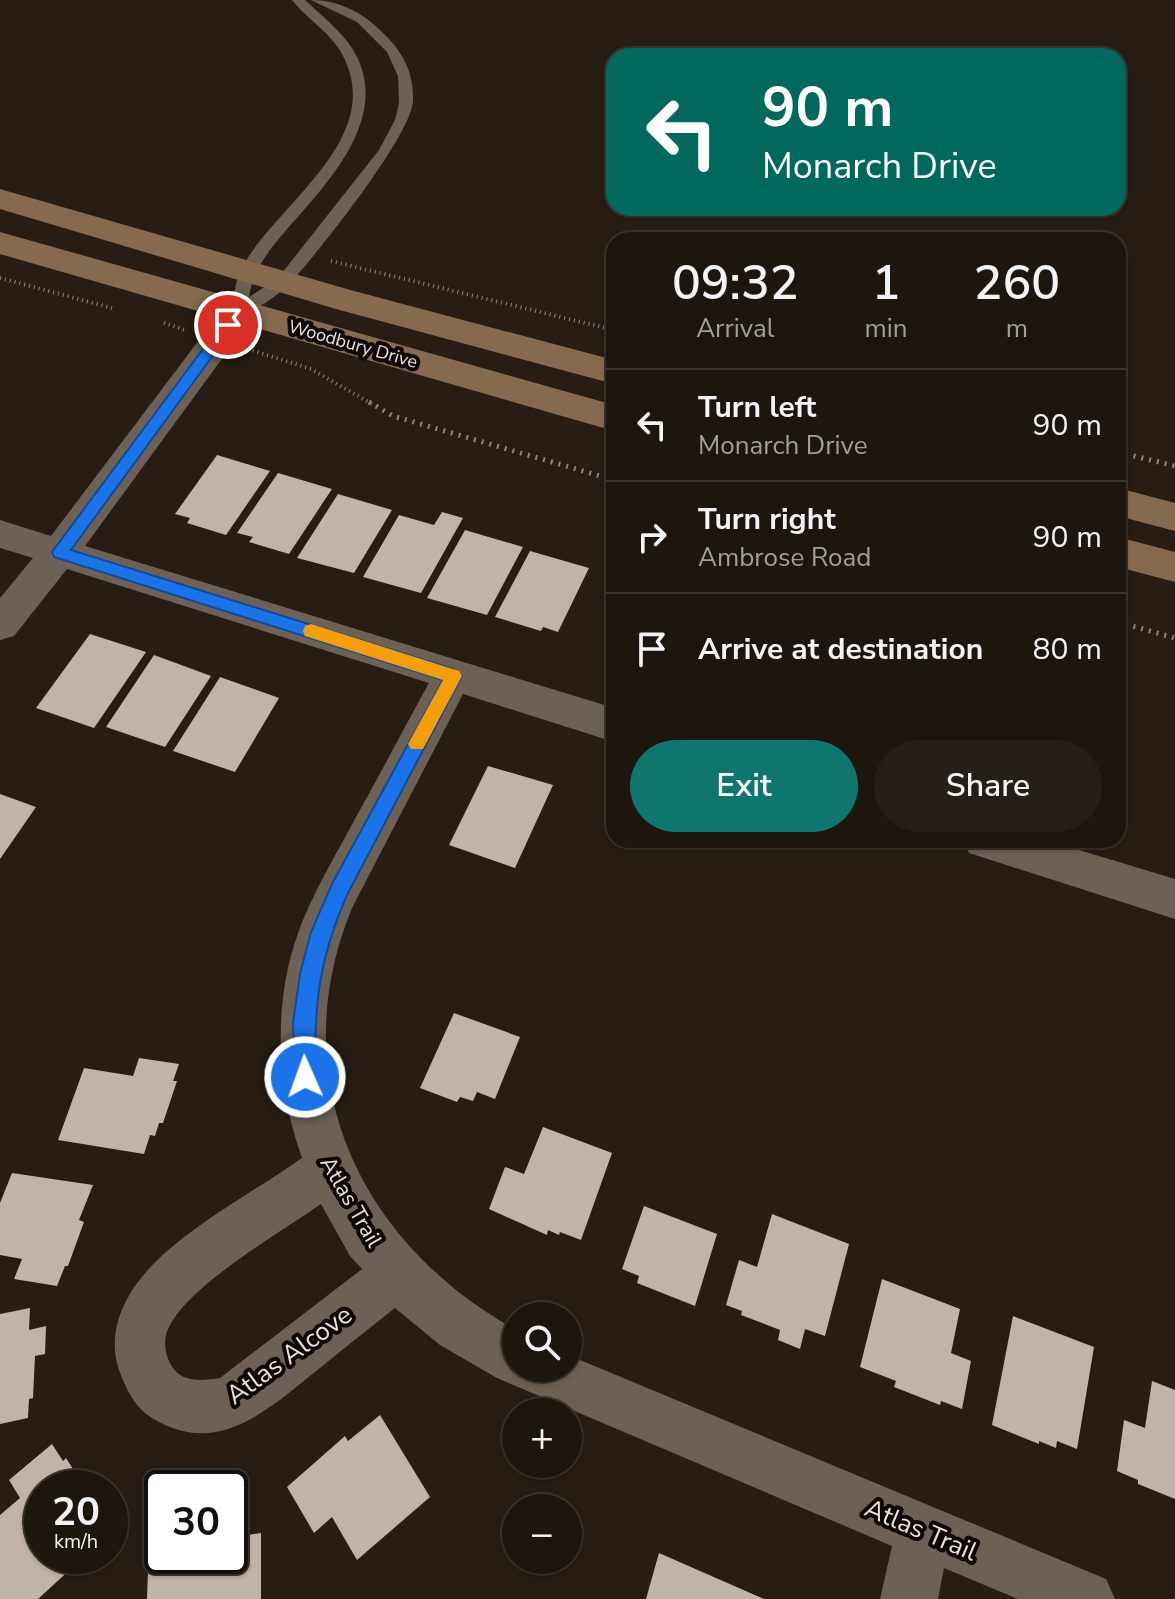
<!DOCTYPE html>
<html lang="en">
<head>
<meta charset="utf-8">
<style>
	body { margin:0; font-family:"Nunito Sans",sans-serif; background:#251f18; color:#f1f3f6; height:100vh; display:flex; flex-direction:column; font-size:30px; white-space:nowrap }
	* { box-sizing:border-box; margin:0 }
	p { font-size:26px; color:#a09f9e }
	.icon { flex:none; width:44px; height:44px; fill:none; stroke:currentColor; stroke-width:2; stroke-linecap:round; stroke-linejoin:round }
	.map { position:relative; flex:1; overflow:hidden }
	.panel { position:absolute; left:606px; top:232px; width:520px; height:616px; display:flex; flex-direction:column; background:#1d160f; border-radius:24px; box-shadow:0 2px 6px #0004,0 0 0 2px #3b352f }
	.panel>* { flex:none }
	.hud { position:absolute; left:606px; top:48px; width:520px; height:168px; border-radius:24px; box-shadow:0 2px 6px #0004,0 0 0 2px #3b352f; background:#00695c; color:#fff; overflow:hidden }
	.buttons { position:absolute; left:502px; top:1302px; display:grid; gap:16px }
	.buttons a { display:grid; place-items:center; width:80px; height:80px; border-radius:50%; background:#1d160f; box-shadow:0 2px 6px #0004,0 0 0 2px #3b352f; font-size:40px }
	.speed { position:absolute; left:24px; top:1470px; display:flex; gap:16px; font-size:40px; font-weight:700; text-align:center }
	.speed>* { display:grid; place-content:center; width:104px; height:104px; border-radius:50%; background:#1d160f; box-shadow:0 2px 6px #0004,0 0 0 2px #3b352f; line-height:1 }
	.speed small { font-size:20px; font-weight:400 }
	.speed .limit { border:4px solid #111; border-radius:12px; background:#fff; color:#111 }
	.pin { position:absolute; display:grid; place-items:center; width:68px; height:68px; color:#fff; margin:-34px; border:4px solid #fff; border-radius:50%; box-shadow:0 2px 8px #0007 }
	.me { position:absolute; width:88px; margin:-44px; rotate:358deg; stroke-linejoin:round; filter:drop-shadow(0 0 6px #0008) }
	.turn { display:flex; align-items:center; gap:28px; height:168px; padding:0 24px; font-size:36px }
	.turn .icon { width:104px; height:104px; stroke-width:2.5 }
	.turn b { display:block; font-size:56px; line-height:68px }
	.eta { display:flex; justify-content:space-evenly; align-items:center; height:136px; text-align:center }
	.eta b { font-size:48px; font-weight:600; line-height:56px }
	.primary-button { display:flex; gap:16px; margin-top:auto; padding:16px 24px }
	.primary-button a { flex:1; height:92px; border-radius:48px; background:#0f766e; color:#fff; font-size:32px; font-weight:600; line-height:92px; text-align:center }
	.primary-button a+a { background:#251f18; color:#f1f3f6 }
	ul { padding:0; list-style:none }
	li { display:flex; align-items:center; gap:24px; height:112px; padding:0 24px; border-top:2px solid #3b352f }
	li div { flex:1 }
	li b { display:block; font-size:30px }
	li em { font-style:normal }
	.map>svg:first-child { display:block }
	.building { fill:#c1b3a7 }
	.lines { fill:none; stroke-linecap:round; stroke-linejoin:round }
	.path-far1 { stroke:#8f867f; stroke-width:4; stroke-dasharray:1 4; stroke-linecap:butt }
	.path { stroke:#8f867f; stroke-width:5; stroke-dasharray:2 6; stroke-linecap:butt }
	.service { fill:#6d6156; fill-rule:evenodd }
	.minor { fill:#6d6156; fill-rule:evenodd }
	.secondary { fill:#866a4d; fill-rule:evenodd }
	.route { fill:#1a73e8; stroke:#114b97; stroke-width:2 }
	.slow { fill:#f59e0b }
	.labels { text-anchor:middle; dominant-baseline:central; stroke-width:8; stroke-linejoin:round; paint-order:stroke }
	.far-street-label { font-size:18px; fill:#eae3dd; stroke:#0d0805 }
	.street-label { font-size:22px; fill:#eae3dd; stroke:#0d0805 }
	.near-street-label { font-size:26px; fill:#eae3dd; stroke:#0d0805 }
</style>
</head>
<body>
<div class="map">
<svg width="1175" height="1599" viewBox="0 0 1175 1599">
	<rect width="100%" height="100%" fill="#271d14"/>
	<path class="building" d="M 217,455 L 270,471 L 226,535 L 187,523 L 190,518 L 175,514 Z
		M 278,473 L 332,489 L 289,554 L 249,542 L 253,537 L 237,533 Z
		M 338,494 L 392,510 L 354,573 L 297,558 Z
		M 442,512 L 463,518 L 421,593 L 363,577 L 399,515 L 434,525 Z
		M 465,530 L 523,547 L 487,615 L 427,598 Z
		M 530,551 L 589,568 L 558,632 L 543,627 L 541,631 L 495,617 Z
		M 90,634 L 146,652 L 94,728 L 36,708 Z
		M 154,655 L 211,676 L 165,747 L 106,727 Z
		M 220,677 L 279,698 L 235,772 L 173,751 Z
		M 488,766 L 553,785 L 515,868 L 449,845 Z
		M 0,794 L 36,807 L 0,859 Z
		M 454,1013 L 520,1037 L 495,1099 L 477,1092 L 473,1101 L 460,1097 L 457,1102 L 420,1088 Z
		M 139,1058 L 179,1064 L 173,1081 L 177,1081 L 163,1123 L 159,1123 L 155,1136 L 150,1135 L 144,1154 L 58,1140 L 84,1068 L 133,1076 Z
		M 543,1127 L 612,1153 L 581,1240 L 560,1232 L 559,1235 L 548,1230 L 547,1235 L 489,1209 L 505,1167 L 524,1174 Z
		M 12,1173 L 93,1185 L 79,1220 L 84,1222 L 68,1266 L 65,1266 L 57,1286 L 14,1279 L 22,1259 L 0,1255 L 0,1203 Z
		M 644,1206 L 717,1234 L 695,1306 L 637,1283 L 639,1276 L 622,1269 Z
		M 772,1214 L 849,1244 L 825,1336 L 805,1329 L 800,1349 L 778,1340 L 780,1330 L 741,1315 L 742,1311 L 726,1305 L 739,1260 L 757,1267 Z
		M 882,1279 L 960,1309 L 951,1353 L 971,1361 L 962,1409 L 941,1401 L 940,1405 L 894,1387 L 896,1381 L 860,1367 Z
		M 30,1308 L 29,1330 L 46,1326 L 45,1354 L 35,1356 L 33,1398 L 29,1399 L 28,1418 L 0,1424 L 0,1314 Z
		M 1013,1316 L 1094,1347 L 1077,1449 L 1057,1441 L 1056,1448 L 1039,1441 L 1039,1444 L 992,1425 Z
		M 1152,1381 L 1175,1390 L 1175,1499 L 1138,1484 L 1138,1480 L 1117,1471 L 1124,1420 L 1145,1428 Z
		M 380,1415 L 430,1497 L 357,1560 L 332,1517 L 314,1533 L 287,1487 L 345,1436 L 348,1441 Z
		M 52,1444 L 63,1461 L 66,1458 L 85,1488 L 42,1488 L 42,1556 L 85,1556 L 38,1599 L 0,1599 L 0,1515 L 20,1498 L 9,1480 Z
		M 239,1516 L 239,1536 L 261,1533 L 261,1599 L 147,1599 L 149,1541 L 162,1539 L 162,1556 L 230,1556 L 230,1517 Z
		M 659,1553 L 764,1599 L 646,1599 Z"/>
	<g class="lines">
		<path class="path-far1" d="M 331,261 L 614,330
			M 0,278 L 112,308
			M 164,323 L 185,330
			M 248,349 L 311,369 L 372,404"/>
		<path class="path" d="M 369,402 L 393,416 L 614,480
			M 1118,452 L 1175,466
			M 1118,622 L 1175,638"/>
		<path class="service" d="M 292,0 L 305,0 C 321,15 339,29 352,48 C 392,111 335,175 295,220 C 274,244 254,265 249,297 L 278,278 L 379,150 L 395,120 L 399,103 L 398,76 L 387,52 L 357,22 L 311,0 C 338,0 362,12 381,31 C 402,51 414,71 413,101 C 411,136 318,253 290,283 C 279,295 255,311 239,316 L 231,311 C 234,297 235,282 241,269 C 275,205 388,139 342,54 C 330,32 307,19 292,0 Z"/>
		<path class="minor" d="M 239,300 L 251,303 L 255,311 L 251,319 L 85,546 L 614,708 L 614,742 L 463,694 L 352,908 C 281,1080 361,1244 516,1330 L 516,1368 L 568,1368 L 568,1355 L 1106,1579 L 1115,1599 L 1018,1599 L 944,1568 L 938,1599 L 880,1599 L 892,1546 L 497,1378 L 440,1345 L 395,1308 C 368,1329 341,1351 315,1372 C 273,1405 227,1450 170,1427 C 143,1416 133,1404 122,1378 C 106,1342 118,1306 142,1277 C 178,1232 254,1192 302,1158 C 275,1082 272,995 303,920 C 318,884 338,851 356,817 C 381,773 404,728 429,683 L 67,569 L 14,636 L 0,640 L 0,598 L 33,558 L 0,548 L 0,520 L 51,536 L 227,303 ZM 321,1204 L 350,1256 L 362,1269 L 220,1378 C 202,1381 181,1383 171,1365 C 165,1355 163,1339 168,1329 C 188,1285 280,1233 321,1204 Z
			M 963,840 L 1046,840 L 1175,879 L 1175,919 L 969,853 Z"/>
		<path class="secondary" d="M 0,189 L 354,291 L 614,360 L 614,384 L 336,309 L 0,209 Z
			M 0,232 L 614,405 L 614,431 L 0,254 Z
			M 1118,488 L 1175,503 L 1175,531 L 1118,516 Z
			M 1118,537 L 1175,552 L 1175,582 L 1118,567 Z"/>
	</g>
	<path class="route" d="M 228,320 L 235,325 L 233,328 L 71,550 L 453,669 L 462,676 L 347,895 C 319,958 313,1008 316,1077 L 313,1084 L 305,1087 L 298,1084 L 295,1077 L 293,1023 L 300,974 L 311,932 L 332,884 L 443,680 L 54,557 L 52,552 L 223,322 Z"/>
	<path class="slow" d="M 311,624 L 459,671 L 462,676 L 423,749 L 411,749 L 408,744 L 443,680 L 305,636 L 303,631 L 305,626 Z"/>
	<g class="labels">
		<g class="far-street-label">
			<text transform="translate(353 344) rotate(16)">Woodbury Drive</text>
		</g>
		<g class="street-label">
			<text transform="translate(351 1202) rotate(60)">Atlas Trail</text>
		</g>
		<g class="near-street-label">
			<text transform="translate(289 1355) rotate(-36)">Atlas Alcove</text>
			<text transform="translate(921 1530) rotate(23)">Atlas Trail</text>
		</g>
	</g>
</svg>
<div class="buttons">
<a><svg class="icon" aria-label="search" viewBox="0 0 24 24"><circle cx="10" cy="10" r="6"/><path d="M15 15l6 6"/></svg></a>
<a>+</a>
<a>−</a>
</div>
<div class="speed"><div>20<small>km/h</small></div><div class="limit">30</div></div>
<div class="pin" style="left:228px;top:325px;background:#d93025"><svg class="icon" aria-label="arrive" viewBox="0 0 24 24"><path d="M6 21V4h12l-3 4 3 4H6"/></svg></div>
<svg class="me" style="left:305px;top:1077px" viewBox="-20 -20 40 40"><circle r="17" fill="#1a73e8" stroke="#fff" stroke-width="3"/><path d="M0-11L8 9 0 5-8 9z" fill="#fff"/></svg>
<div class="hud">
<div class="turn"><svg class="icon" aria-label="left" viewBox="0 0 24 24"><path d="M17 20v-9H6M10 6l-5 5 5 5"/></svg><div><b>90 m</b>Monarch Drive</div></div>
</div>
<section class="panel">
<div class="eta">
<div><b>09:32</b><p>Arrival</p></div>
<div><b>1</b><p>min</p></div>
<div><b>260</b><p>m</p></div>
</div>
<ul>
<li><svg class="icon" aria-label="left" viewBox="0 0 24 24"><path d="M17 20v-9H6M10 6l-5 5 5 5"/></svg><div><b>Turn left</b><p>Monarch Drive</p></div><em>90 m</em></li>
<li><svg class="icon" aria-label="right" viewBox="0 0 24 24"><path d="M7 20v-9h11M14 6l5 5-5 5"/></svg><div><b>Turn right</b><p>Ambrose Road</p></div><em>90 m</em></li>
<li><svg class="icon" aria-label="arrive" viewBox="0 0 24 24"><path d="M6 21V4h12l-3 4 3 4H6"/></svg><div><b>Arrive at destination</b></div><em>80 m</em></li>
</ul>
<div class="primary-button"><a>Exit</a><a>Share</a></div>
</section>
</div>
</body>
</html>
